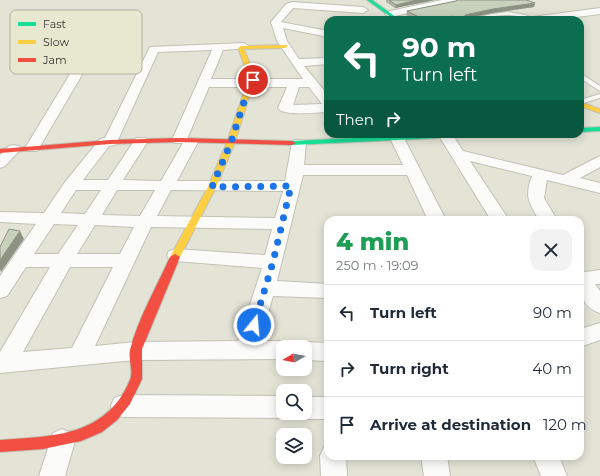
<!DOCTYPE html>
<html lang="en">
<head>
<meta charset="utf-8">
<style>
	body { margin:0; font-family:Montserrat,sans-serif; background:#f2f2f3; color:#1f2937; height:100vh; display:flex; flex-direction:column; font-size:15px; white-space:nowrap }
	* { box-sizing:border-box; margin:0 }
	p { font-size:13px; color:#747a83 }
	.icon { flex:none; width:22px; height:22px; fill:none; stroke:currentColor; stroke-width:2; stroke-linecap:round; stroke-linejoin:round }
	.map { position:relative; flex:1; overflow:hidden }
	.side { position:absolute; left:324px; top:216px; width:260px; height:244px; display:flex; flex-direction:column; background:#fff; border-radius:12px; box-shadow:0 2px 10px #0003 }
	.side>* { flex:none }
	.banner { position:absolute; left:324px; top:16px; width:260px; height:122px; border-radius:12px; box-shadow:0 2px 10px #0003; background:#0b6e4f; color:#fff; overflow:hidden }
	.needle { width:26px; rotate:260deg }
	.buttons { position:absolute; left:276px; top:340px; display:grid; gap:8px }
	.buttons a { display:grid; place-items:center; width:36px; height:36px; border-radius:8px; background:#fff; box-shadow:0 2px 10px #0003; font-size:20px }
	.pin { position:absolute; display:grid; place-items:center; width:34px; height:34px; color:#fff; margin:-17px; border:2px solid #fff; border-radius:50%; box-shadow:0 1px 4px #0007 }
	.me { position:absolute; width:44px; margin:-22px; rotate:17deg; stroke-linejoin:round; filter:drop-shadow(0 0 3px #0008) }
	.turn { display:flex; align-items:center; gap:14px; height:84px; padding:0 12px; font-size:18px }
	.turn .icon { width:52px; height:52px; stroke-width:2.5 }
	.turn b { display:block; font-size:28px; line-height:34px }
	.then { display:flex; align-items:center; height:38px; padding:0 12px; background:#0003; gap:8px; font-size:15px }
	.round { display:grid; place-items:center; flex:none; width:42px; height:42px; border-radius:12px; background:#f2f2f3 }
	.overview { display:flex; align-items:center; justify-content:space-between; height:68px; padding:0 12px }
	h1 { font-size:24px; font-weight:800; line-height:30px; color:#1e9e55 }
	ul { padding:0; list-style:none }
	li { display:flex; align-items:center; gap:12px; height:56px; padding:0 12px; border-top:1px solid #e0e1e3 }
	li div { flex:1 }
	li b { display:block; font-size:15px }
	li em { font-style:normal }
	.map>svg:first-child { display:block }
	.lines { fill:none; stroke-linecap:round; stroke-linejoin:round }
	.lane-casing { stroke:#c1c1b6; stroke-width:2 }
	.street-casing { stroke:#c1c1b6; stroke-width:2 }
	.fast-casing { stroke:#c1c1b6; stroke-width:2 }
	.slow-casing { stroke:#c1c1b6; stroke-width:2 }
	.jam-casing { stroke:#c1c1b6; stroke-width:2 }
	.lane { fill:#fbfbf9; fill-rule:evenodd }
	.street { fill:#fbfbf9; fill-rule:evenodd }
	.fast { fill:#16e098; fill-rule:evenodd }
	.slow { fill:#ffcf43; fill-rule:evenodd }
	.jam { fill:#f24e42; fill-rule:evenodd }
	.wall { fill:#acb4a2 }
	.shaded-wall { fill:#8c9284 }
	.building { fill:#c8d1bc; stroke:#8c9284 }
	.route { stroke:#1a73e8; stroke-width:7; stroke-dasharray:0 12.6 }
	.key { fill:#e8e8d1; stroke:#b3b3a0; stroke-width:1 }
	.key-label { font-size:11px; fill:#37362e }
</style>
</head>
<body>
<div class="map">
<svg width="600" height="476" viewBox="0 0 600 476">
	<rect width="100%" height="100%" fill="#e3e3d6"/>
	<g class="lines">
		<defs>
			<path id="lane" d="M 508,12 L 526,15 L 535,20 C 526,20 518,15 508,15 C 493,15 479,20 465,20 L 492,14 Z
				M 580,74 L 583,75 L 600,86 L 600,91 L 580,78 Z
				M 600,94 L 600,98 L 580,104 L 580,100 Z"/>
			<path id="street" d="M 442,0 L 460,0 L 455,3 L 390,17 L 385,14 L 390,11 Z
				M 292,2 L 363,7 L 368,10 L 363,13 L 293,8 L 281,22 L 328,31 L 328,37 L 283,28 L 287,41 L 299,59 L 328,58 L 328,64 L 304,66 L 328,95 L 328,112 C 317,112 284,117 278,108 L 287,87 L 209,87 L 187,139 L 196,139 L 198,142 L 177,181 L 285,181 L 292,143 L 294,140 L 304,140 L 306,143 L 304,165 L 403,165 L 390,138 L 392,135 L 398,134 L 404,138 L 446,220 L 428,220 L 407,175 L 303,175 L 277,281 L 328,284 L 328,298 L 273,296 L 260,341 L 283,341 L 291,344 L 293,347 L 283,347 L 283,359 L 135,360 L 0,373 L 0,352 L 50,267 L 26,267 L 7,296 L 0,298 L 0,276 L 36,224 L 0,222 L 0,212 L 44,213 L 65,182 L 100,139 L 105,138 L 150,47 L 244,43 L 249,46 L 248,48 L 223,50 L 211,79 L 303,79 L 277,41 L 271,22 L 286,4 ZM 212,50 L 172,140 L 174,143 L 183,143 L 161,181 L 123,180 L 148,141 L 146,138 L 136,138 L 108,180 L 83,180 L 109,146 L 115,145 L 117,142 L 158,52 ZM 299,87 L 309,87 L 322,104 L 293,105 ZM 76,190 L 101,190 L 85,214 L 61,213 ZM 117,190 L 155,190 L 140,216 L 102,215 ZM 171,190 L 283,191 L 275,218 L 157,216 ZM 54,224 L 78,225 L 58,254 L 34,254 ZM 95,225 L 134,227 L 120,254 L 77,254 ZM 151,227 L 272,229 L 265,255 L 176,249 L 169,251 L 167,255 L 169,259 L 176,261 L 262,268 L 238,341 L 135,342 L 95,346 ZM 70,267 L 113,267 L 72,348 L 23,352 Z
				M 600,8 L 600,14 L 554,20 L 527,20 L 532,17 Z
				M 87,53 L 93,56 L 39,148 L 37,151 L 27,151 L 25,148 L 81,56 Z
				M 440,134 L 452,134 L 463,151 L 563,175 L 600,156 L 600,167 L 580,178 L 600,183 L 600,193 L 547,180 L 544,198 L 557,220 L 539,220 C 529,202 524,197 532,176 L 470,161 L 509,220 L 491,220 L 439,136 Z
				M 14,145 L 19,146 L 21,149 L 5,166 L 0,168 L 0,155 L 9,146 Z
				M 580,270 L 585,272 L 600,270 L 600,284 L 595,284 L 600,291 L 600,313 C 579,306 580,288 580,270 Z
				M 600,323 L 600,340 L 580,347 L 580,329 Z
				M 305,342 L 328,343 L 328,361 L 305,360 L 305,347 L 296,347 L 297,345 Z
				M 123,395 L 283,396 L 283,413 L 292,413 L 283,418 L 123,417 L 114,414 L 111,406 L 114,398 Z
				M 305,397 L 328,397 L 328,419 L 305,419 L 296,416 L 295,413 L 305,413 Z
				M 62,429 L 71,433 L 75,441 L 65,476 L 39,476 L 53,433 Z
				M 328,445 L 328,456 L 346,456 L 347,476 L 321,476 L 320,456 L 324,447 Z
				M 421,456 L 447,456 L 450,476 L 424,476 Z
				M 533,456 L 559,456 L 567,476 L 541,476 Z"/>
			<path id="fast" d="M 367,0 L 372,0 L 400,20 L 395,20 Z
				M 600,127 L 600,131 L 580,132 L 580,128 Z
				M 436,134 L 485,134 L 481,136 L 292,145 L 288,143 L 292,141 Z"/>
			<path id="slow" d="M 287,45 L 287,47 L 285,48 L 244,49 L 256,80 L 253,84 L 235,142 L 216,187 L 180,257 L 178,259 L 172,259 L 170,257 L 208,187 L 227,142 L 247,83 L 250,80 L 238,48 L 241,46 Z
				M 580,102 L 600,109 L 600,113 L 580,106 Z"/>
			<path id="jam" d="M 179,138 L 292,141 L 296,143 L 292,145 L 179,142 L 110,144 L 0,153 L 0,149 L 110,140 Z
				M 175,254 L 180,257 L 142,349 L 142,379 L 130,404 L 117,420 L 102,432 L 81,441 L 43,449 L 0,452 L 0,440 C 53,436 106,437 130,380 C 134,370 128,360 130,350 C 138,319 157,286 170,257 Z"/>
		</defs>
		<use href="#lane" class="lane-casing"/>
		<use href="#street" class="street-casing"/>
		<use href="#fast" class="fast-casing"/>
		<use href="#slow" class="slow-casing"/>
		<use href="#jam" class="jam-casing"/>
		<use href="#lane" class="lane"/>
		<use href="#street" class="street"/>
		<use href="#fast" class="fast"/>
		<use href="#slow" class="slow"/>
		<use href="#jam" class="jam"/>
	</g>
	<path class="wall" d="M 386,0 L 435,0 L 395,8 L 386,2 Z
		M 456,1 L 534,7 L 492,13 L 473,17 L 485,20 L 416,20 L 406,15 L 407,11 Z"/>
	<path class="shaded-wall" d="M 417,0 L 435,0 L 395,8 L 396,5 Z
		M 535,3 L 534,7 L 492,13 L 464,19 L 465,15 L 493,9 Z
		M 452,16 L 451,20 L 439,20 Z
		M 20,231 L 24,239 L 1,272 L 0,269 L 0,260 Z"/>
	<path class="building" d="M 389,0 L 417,0 L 396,5 Z
		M 457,0 L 526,0 L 535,3 L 493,9 L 465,15 L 466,18 L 479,16 L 485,20 L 459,20 L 452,16 L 439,20 L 425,20 L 407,11 L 456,1 Z
		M 9,229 L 20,231 L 0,260 L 0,247 Z"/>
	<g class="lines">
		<path class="route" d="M 253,80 L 250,83 L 231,142 L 212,187 L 291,186 L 273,262 L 254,325"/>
	</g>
	<rect x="10" y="10" width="132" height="64" rx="6" class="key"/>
	<rect x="18" y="22" width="18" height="4" fill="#16e098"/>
	<rect x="18" y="40" width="18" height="4" fill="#ffcf43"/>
	<rect x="18" y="58" width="18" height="4" fill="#f24e42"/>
	<g class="key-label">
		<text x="43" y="28">Fast</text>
		<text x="43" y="46">Slow</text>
		<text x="43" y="64">Jam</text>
	</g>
</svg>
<div class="buttons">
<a><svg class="needle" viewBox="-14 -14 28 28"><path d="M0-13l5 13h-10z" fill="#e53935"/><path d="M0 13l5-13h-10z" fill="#747a83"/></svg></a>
<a><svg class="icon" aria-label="search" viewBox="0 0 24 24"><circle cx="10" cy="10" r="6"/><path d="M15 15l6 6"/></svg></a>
<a><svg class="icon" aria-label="layers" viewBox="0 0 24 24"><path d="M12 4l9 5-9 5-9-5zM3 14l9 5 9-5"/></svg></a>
</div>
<div class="pin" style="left:253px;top:80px;background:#d93025"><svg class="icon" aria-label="arrive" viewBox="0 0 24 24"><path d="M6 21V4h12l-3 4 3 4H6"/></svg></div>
<svg class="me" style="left:254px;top:325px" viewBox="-20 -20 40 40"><circle r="17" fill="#1a73e8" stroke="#fff" stroke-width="3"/><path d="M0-11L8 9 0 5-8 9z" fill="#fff"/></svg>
<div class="banner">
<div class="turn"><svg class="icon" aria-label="left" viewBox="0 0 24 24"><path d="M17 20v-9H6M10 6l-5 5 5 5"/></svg><div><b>90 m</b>Turn left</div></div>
<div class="then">Then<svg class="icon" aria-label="right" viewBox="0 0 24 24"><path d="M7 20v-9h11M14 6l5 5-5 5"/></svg></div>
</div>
<section class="side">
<div class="overview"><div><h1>4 min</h1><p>250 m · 19:09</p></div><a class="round"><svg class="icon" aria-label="close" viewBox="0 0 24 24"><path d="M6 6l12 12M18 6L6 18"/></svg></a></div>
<ul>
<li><svg class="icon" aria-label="left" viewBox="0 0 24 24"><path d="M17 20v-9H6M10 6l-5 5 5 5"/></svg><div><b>Turn left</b></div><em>90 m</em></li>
<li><svg class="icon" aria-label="right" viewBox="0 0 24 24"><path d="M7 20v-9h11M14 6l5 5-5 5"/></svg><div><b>Turn right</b></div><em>40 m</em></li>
<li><svg class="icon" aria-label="arrive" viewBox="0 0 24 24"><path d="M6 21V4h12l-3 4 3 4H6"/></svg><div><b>Arrive at destination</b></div><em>120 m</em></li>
</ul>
</section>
</div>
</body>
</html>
